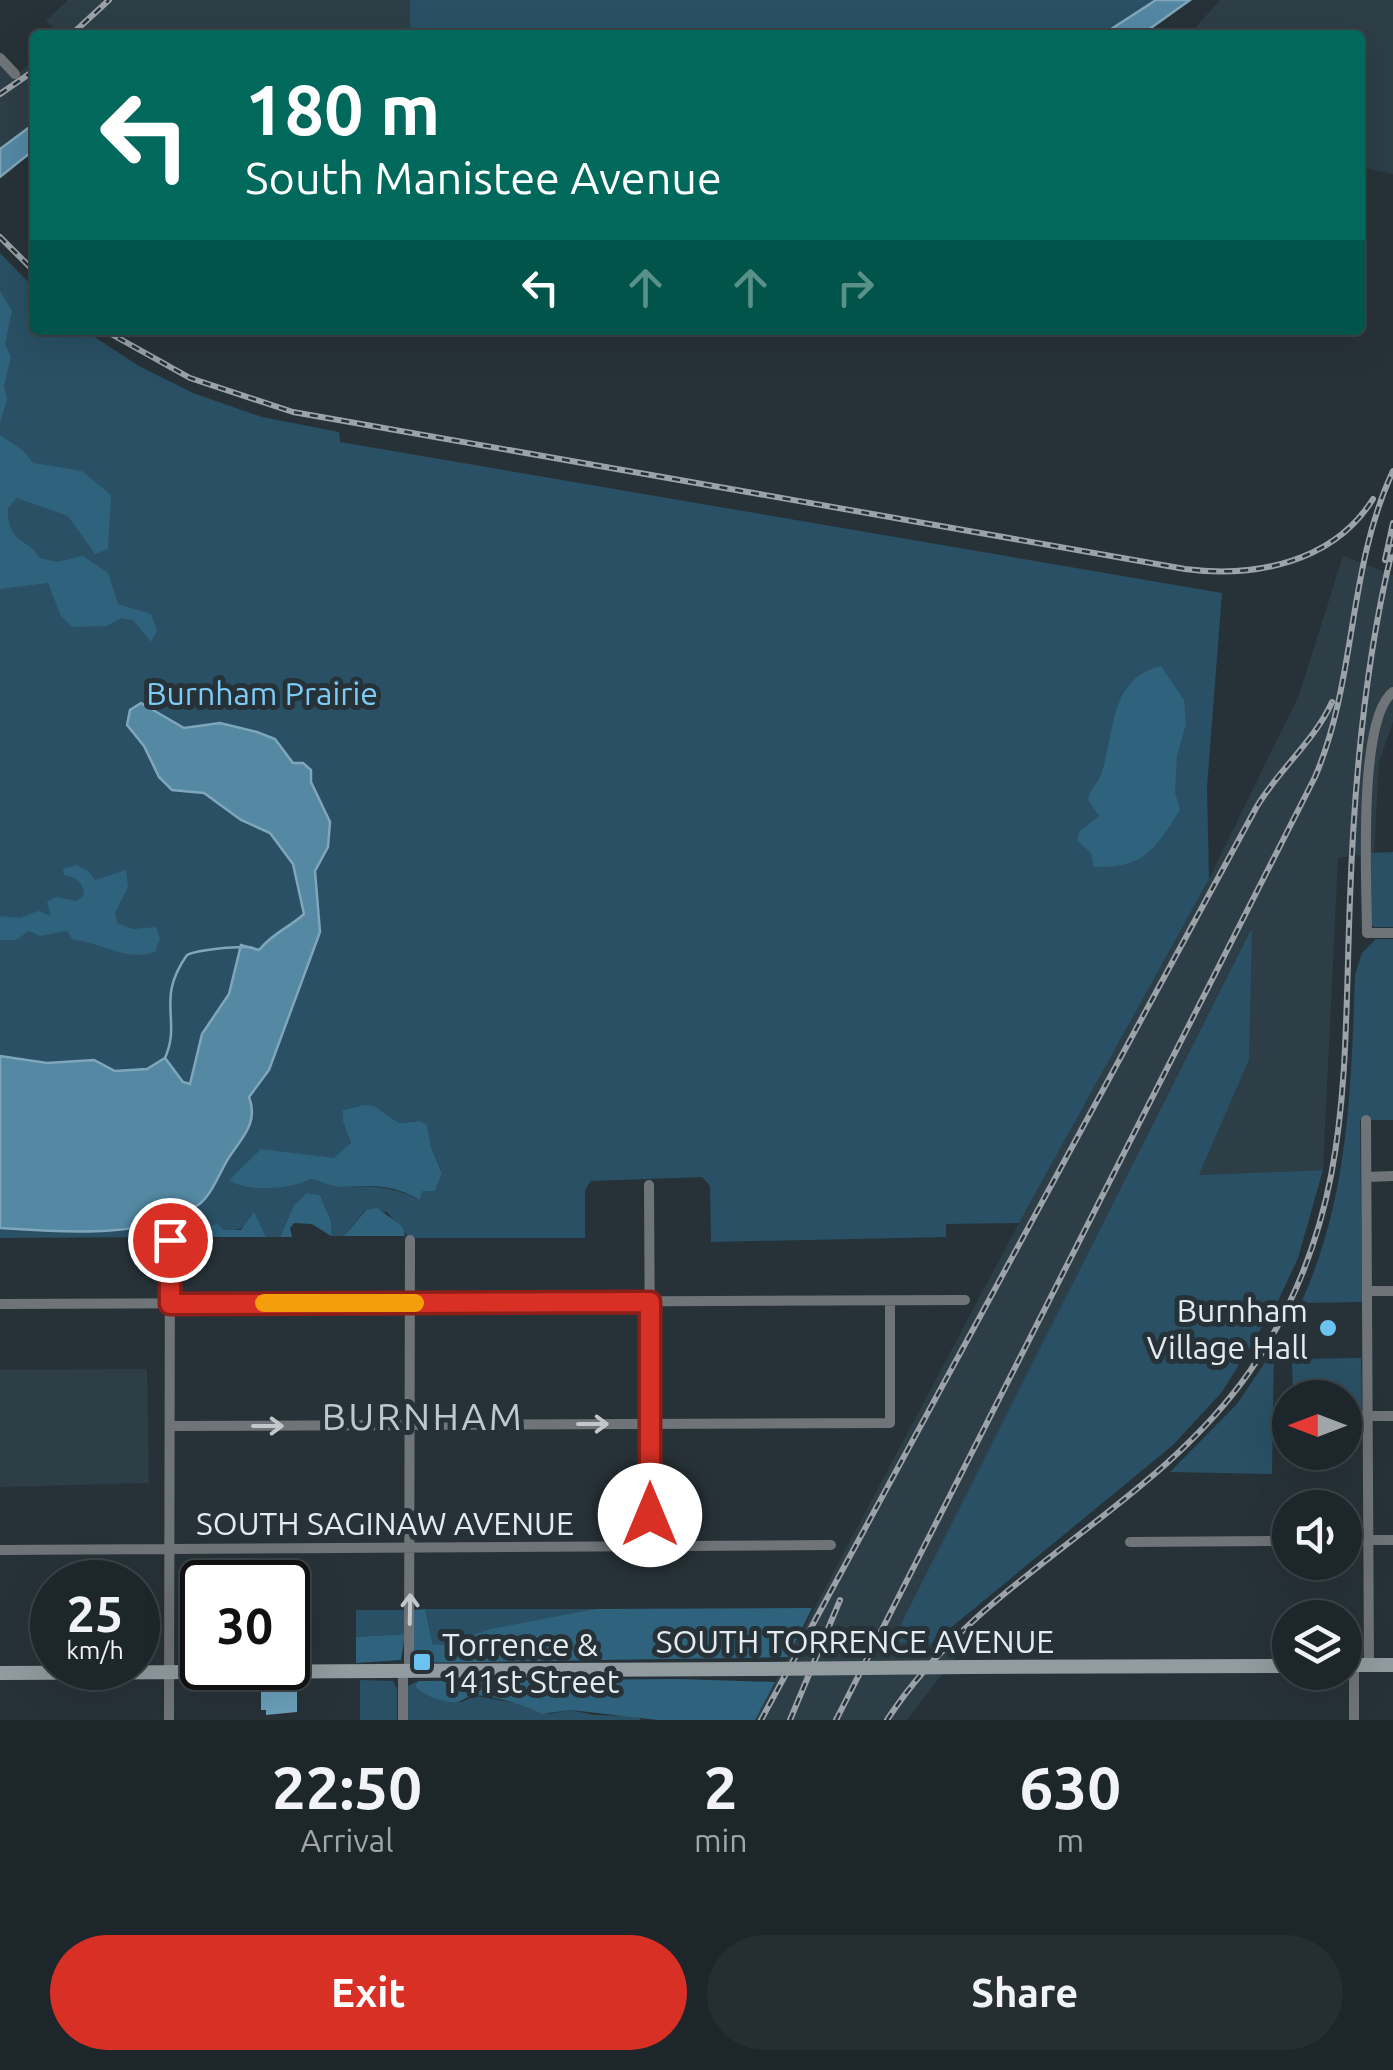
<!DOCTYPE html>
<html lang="en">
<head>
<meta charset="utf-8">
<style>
	body { margin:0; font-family:Ubuntu,sans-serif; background:#252e32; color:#f1f3f6; height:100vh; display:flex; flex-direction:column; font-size:38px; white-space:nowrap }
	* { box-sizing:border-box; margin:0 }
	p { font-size:32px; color:#a0a5a8 }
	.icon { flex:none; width:55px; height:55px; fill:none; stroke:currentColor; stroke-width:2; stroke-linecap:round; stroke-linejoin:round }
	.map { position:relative; height:1720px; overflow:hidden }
	.panel { display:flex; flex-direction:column; background:#1d262a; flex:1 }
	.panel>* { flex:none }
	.hud { position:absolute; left:30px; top:30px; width:1335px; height:305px; border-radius:10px; box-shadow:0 10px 40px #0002,0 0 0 2px #3b4347; background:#00695c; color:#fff; overflow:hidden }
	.needle { width:65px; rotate:270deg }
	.tools { position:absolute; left:1272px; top:1380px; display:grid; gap:20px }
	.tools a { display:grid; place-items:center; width:90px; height:90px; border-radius:50%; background:#1d262a; box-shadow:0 10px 40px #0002,0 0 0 2px #3b4347; font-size:50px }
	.speed { position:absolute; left:30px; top:1560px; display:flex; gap:20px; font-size:50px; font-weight:700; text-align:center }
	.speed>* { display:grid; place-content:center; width:130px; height:130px; border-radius:50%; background:#1d262a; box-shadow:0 10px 40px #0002,0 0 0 2px #3b4347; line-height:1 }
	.speed small { font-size:25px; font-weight:400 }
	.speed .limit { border:5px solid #111; border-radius:15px; background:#fff; color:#111 }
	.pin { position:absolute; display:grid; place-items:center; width:85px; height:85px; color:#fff; margin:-42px; border:5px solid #fff; border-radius:50%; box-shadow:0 2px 10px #0007 }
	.me { position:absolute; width:110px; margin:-55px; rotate:0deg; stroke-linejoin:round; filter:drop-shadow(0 0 8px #0008) }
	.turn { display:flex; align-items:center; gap:35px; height:210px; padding:0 50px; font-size:45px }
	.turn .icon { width:130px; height:130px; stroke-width:2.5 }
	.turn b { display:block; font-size:70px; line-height:85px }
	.lanes { display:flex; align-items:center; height:95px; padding:0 50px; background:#0003; justify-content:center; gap:50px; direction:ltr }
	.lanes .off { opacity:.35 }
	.eta { display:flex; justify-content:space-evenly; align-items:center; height:170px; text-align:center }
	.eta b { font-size:60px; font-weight:600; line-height:70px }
	.action { display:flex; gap:20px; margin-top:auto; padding:20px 50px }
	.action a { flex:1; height:115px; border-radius:60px; background:#d93025; color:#fff; font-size:40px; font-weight:600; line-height:115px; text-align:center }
	.action a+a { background:#252e32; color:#f1f3f6 }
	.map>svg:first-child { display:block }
	.built { fill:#2d3e47 }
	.green { fill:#295064; fill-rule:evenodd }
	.forest { fill:#2f627d }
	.water { fill:#5488a3; stroke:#7fa6ba; stroke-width:2.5 }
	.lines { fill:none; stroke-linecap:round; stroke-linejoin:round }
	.stream { stroke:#7fa6ba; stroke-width:2.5 }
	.building { fill:#6ca0bc }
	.street { stroke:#6f7478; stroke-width:10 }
	.secondary { stroke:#929ba0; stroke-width:14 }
	.rail-casing { stroke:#9ba3a8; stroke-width:6 }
	.rail { stroke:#273238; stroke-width:2.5; stroke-dasharray:8; stroke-linecap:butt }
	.secondary-bridge { stroke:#929ba0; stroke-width:14 }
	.oneway { stroke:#c1c7cb }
	.route-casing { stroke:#8d1f18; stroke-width:25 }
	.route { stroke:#d93025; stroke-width:18 }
	.slow { stroke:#f59e0b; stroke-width:18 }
	.poi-dot { fill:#6ac3f1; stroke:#273238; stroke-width:4 }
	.labels { text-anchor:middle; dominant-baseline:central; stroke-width:10; stroke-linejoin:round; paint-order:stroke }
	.park-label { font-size:32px; fill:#7cccf7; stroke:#273238 }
	.poi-label { font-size:32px; fill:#e4ebef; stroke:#273238; text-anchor:end }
	.street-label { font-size:32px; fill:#e4ebef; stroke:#273238 }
	.quarter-label { font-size:38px; letter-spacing:2.5px; fill:#bcc9d0; stroke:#273238 }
</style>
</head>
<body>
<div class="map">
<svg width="1393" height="1720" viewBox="0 0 1393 1720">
	<rect width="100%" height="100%" fill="#273238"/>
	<path class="built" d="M 68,0 L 410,0 L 410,35 L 60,35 L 46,21 Z
		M 1220,0 L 1393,0 L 1393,174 L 1360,167 L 1360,35 L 1189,35 Z
		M 35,58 L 35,123 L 0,149 L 0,60 L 16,76 Z
		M 1343,556 L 1393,575 L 1393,722 L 1379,762 L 1374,853 L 1338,858 L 1323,1170 L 1199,1175 L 1249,1060 L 893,1642 L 931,1644 L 956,1656 L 907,1720 L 755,1720 L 1019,1223 L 1209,879 L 1299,695 Z
		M 147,1369 L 149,1483 L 0,1487 L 0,1370 Z"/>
	<path class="green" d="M 410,0 L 1156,0 L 1102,35 L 410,35 Z
		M 0,253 L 35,289 L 35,330 L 84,330 L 139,366 L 193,393 L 262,417 L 339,432 L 340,442 L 1222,593 L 1207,787 L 1209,879 L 1019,1223 L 946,1224 L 946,1237 L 711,1242 L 710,1186 L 702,1177 L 591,1181 L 585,1190 L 585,1238 L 409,1238 L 387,1212 L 365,1210 L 344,1236 L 331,1236 L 331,1221 L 320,1195 L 308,1193 L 294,1205 L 280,1237 L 266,1237 L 259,1225 L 230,1231 L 203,1225 L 170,1237 L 0,1238 ZM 363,1105 L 383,1112 L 399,1123 L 420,1121 L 426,1125 L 431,1147 L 442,1172 L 435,1191 L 421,1191 L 420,1200 C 392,1186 372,1185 342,1187 C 333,1188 321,1181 311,1179 C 293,1187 278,1182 260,1189 L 316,1157 L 334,1158 L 343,1154 L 351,1143 L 343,1122 L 343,1110 Z
		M 1393,852 L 1393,927 L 1374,927 L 1369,922 L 1371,853 Z
		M 1252,928 L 1249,1060 L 1199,1175 L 1323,1170 L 1298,1258 L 1278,1301 L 1222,1392 L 1173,1445 L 931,1644 L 892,1642 Z
		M 1376,939 L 1393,939 L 1393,1120 L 1360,1120 L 1362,1302 L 1301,1303 C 1349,1197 1351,1089 1355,975 L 1362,953 Z
		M 1274,1349 L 1272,1474 L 1170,1472 L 1237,1404 Z
		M 1361,1358 L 1362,1410 L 1345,1411 L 1345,1398 L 1293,1397 L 1292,1359 Z
		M 425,1609 L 595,1609 L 444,1645 L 433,1645 Z
		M 356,1610 L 405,1610 L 405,1634 L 356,1637 Z
		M 360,1680 L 393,1681 L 397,1689 L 397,1720 L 360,1720 Z
		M 418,1681 L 415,1686 L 441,1700 L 461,1702 L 476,1696 L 528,1705 L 548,1714 L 571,1710 L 594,1715 L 637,1716 L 641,1720 L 407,1720 L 406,1687 Z"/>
	<path class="forest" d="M 0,291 L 12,311 L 5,344 L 11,357 L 4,386 L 7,399 L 0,423 Z
		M 0,435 L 24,451 L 33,463 L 82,471 L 111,495 L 108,549 L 95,554 L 68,516 L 17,498 L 8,508 C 7,544 26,536 40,558 L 57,562 L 83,556 L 108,573 L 118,604 L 151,614 L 157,631 L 151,642 L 133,620 L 121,618 L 107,626 L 72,627 L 61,616 L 48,583 L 0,589 Z
		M 1161,666 L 1184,700 L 1186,724 L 1177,756 L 1175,792 L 1180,810 C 1154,851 1144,868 1094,867 L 1091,853 L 1077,840 L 1080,831 L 1099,816 L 1088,800 C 1090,788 1099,783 1102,772 C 1115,730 1110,678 1161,666 Z
		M 76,865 L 87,870 L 95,880 L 126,870 L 128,887 L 115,913 L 117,923 L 133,929 L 156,927 L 160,939 L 155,952 C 124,962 103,942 73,940 L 67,931 L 40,936 L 29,931 L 16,940 L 0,940 L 0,916 L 20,918 L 38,911 L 51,916 L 47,902 L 56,897 L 77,901 L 84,895 C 83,882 77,878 64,875 L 63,869 Z
		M 363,1105 L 374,1106 L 399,1123 L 420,1121 L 427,1125 L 431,1147 L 442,1173 L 435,1191 L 422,1191 L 420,1200 C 393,1184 371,1185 342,1187 C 333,1188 321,1181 311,1179 C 291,1189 248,1193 229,1180 L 261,1149 L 334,1158 L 351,1143 L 343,1122 L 343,1110 Z
		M 307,1193 L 320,1195 L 331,1221 L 331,1236 L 312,1224 L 294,1223 L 290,1228 L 292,1237 L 280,1237 L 294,1205 Z
		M 377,1208 L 402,1226 L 405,1236 L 344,1236 L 366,1210 Z
		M 254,1212 L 266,1237 L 170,1237 L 217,1224 L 224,1230 L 241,1230 Z
		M 812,1608 L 788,1657 L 414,1663 L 414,1610 L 425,1609 L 433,1645 L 444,1645 L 491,1629 L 595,1609 Z
		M 405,1634 L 401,1660 L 356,1663 L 356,1637 Z
		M 678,1679 L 775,1682 L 755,1720 L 658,1720 L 571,1710 L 541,1714 C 528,1706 487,1693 471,1696 C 466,1697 462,1701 457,1702 C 444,1703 421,1695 415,1686 L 418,1681 Z"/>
	<path class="water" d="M 1156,0 L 1190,0 L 1141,35 L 1102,35 Z
		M 35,123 L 35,149 L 0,177 L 0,149 Z
		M 141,703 L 184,728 L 220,723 L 257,732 L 275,739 L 293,763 L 303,763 L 311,770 L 311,782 L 330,822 L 328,847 L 315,871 L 320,932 L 269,1070 L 249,1097 C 258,1120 245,1135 232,1153 C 221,1167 213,1195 198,1205 C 147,1240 59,1232 0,1228 L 0,1056 L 47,1063 L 94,1060 L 115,1071 L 147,1069 L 165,1058 L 183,1082 L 190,1084 L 202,1034 L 229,994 L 241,945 L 259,950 C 275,931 289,928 304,914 L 293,864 L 270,833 L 241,820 L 204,793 L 172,790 L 159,777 L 144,746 L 127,725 L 130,710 Z"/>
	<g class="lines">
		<path class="stream" d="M 165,1058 C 182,1020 155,1000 187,955 C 196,950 242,945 253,948"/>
	</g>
	<path class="building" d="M 261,1689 L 297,1689 L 297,1712 L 266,1715 L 266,1710 L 261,1710 Z"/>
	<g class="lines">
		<path class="street" d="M 0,58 L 15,74
			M 1393,692 C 1357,719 1367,886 1367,933 L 1393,933
			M 1366,1120 L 1369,1665
			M 1367,1177 L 1393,1176
			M 649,1185 L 651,1545
			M 1368,1291 L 1393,1291
			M 0,1304 L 965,1300
			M 1345,1416 L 1393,1416
			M 1281,1417 L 1290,1417
			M 171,1426 L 890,1423 L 890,1301
			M 1345,1540 L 1393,1540
			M 1130,1542 L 1290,1541
			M 0,1550 L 831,1545
			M 1354,1665 L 1354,1720
			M 403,1671 L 403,1720
			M 409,1671 L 410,1240
			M 169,1720 L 170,1240"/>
		<path class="secondary" d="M 1345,1665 L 1393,1665
			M 968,1667 L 1290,1666
			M 0,1673 L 753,1669"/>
		<defs>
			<path id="rail" d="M 71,35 L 109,0
				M 0,94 L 35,70
				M 0,237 L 35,272
				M 104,330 L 190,378 L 293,412 L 1185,569 C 1254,578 1333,563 1373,499
				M 1385,560 L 1393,523
				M 761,1720 L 1256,808 C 1278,770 1314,742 1332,702
				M 790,1720 L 840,1600
				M 836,1720 L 1315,777 C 1357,679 1347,569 1393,471
				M 887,1720 C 981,1575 1152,1512 1250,1371 C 1354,1220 1343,1073 1350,899 C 1354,784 1365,659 1393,547"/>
		</defs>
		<use href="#rail" class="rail-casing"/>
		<use href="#rail" class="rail"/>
		<path class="secondary-bridge" d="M 753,1669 L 968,1667"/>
	</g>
	<defs><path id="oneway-shaft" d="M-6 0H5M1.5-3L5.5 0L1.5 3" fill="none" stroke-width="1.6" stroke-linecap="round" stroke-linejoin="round" transform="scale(2.5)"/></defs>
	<g class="oneway">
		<use href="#oneway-shaft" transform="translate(593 1424)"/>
		<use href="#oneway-shaft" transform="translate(268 1426)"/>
		<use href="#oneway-shaft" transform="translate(410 1609) rotate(-89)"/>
	</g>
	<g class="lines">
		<defs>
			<path id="route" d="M 170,1240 L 170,1304 L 650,1302 L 650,1515"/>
		</defs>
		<use href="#route" class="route-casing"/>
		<use href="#route" class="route"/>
		<path class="slow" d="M 264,1303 L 415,1303"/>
	</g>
	<g class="poi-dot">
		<circle cx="1328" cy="1328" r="10"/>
		<rect x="412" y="1652" width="20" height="20" rx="5"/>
	</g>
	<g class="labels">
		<g class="park-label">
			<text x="262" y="693">Burnham Prairie</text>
		</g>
		<g class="poi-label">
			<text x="1308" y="1310">Burnham<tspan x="1308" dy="37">Village Hall</tspan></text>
			<text x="442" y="1644" text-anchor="start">Torrence &amp;<tspan x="442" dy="37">141st Street</tspan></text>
		</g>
		<g class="street-label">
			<text x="385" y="1523">SOUTH SAGINAW AVENUE</text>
			<text x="855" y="1641">SOUTH TORRENCE AVENUE</text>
		</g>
		<g class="quarter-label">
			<text x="423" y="1416">BURNHAM</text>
		</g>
	</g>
</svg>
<div class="tools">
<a><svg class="needle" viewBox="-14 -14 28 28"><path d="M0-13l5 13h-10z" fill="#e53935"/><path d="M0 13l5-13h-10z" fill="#a0a5a8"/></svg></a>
<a><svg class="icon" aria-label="sound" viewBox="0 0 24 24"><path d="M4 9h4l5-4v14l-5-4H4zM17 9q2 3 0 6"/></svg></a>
<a><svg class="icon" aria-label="layers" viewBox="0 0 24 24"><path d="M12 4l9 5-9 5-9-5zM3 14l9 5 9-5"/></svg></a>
</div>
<div class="speed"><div>25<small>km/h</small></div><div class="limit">30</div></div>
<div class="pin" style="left:170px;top:1240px;background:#d93025"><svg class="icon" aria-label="arrive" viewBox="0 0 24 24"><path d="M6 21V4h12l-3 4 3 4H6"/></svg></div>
<svg class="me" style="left:650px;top:1515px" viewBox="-20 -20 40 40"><circle r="19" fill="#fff"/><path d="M0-13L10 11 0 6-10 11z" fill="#d93025"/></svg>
<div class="hud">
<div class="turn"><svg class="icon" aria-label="left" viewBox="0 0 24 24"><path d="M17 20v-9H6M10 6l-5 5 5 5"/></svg><div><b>180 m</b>South Manistee Avenue</div></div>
<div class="lanes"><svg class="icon" aria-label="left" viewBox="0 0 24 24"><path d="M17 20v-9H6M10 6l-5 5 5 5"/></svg><svg class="icon off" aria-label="ahead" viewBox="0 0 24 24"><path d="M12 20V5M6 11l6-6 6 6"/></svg><svg class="icon off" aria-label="ahead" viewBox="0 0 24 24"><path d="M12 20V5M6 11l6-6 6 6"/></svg><svg class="icon off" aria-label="right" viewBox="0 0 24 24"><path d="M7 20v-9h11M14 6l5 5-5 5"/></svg></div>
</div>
</div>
<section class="panel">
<div class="eta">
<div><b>22:50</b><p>Arrival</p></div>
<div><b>2</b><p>min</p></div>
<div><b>630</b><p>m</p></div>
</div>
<div class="action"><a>Exit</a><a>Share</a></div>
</section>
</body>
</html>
